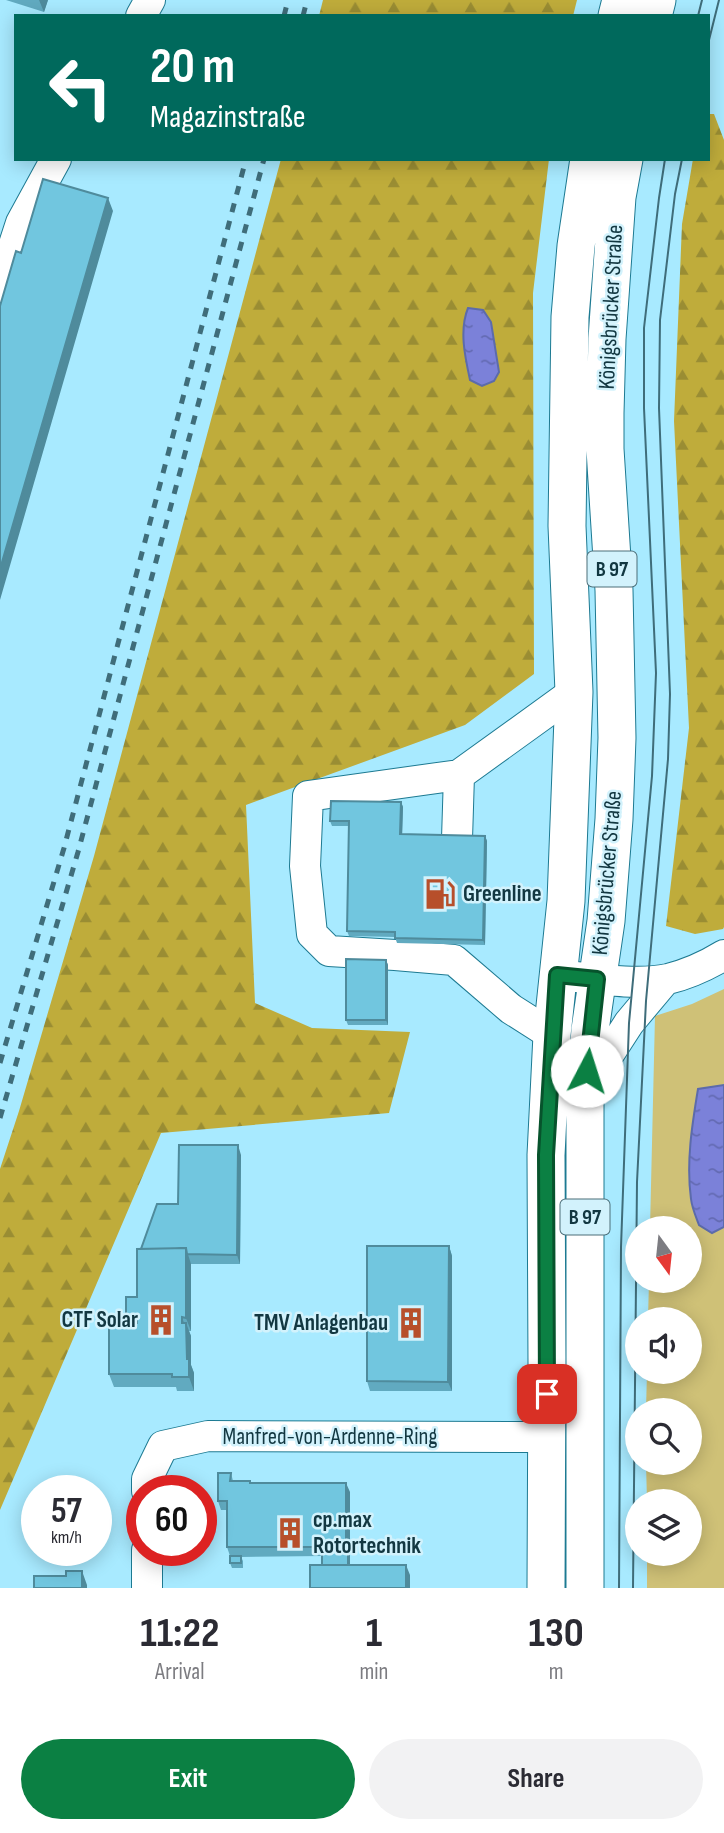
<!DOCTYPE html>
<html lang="en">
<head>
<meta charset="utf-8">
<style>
	body { margin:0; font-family:"Sofia Sans Condensed",sans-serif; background:#f2f2f3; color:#2b2b33; height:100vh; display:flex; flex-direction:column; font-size:26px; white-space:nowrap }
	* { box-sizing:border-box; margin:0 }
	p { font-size:23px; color:#7c7c81 }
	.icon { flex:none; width:38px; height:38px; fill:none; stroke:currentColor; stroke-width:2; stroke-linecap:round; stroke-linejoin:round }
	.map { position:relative; height:1588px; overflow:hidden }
	.drawer { display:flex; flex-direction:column; background:#fff; flex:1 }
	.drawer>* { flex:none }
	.banner { position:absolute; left:14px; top:14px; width:696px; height:147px; border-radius:0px; box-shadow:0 4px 18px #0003; background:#00695c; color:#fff; overflow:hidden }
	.needle { width:46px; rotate:165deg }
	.buttons { position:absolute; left:625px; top:1216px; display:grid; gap:14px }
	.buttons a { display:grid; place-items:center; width:77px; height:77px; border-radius:50%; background:#fff; box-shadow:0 4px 18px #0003; font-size:35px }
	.speed { position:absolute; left:21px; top:1475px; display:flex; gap:14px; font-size:35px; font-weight:700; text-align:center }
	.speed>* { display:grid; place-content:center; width:91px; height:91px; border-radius:50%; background:#fff; box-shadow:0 4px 18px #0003; line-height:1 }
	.speed small { font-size:18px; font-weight:400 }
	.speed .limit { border:10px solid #d22; background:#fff; color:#111 }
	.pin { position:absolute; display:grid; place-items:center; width:60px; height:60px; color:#fff; margin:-30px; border-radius:14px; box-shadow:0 4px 10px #0006 }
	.me { position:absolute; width:77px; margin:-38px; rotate:5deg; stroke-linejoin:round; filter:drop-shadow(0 0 5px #0008) }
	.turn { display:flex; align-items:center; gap:24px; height:147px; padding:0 21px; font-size:32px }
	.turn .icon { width:91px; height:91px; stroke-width:2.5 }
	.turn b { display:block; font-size:49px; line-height:60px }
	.eta { display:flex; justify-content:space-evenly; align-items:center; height:119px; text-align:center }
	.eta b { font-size:42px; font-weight:700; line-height:49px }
	.primary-button { display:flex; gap:14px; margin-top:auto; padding:14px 21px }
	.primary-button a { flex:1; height:80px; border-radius:42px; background:#0b8043; color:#fff; font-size:28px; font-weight:700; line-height:80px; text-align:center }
	.primary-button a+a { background:#f2f2f3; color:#2b2b33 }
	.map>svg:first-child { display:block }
	.green { fill:#cfc177 }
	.forest { fill:url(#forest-firs) }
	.water { fill:url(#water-ripples); stroke:#5c6bab; stroke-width:2 }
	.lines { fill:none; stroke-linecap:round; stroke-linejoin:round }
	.minor-casing { stroke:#1d7a92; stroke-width:32 }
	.major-casing { stroke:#1d7a92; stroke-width:39 }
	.minor { stroke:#fff; stroke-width:30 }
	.major { stroke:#fff; stroke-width:37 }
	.tram { stroke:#3f6d7a; stroke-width:2 }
	.rail { stroke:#3f6d7a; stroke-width:5; stroke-dasharray:9 9; stroke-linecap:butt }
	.wall { fill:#61aac0 }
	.shaded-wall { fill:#4f8b9c }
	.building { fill:#71c6df; stroke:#4f8b9c; stroke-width:2 }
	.route-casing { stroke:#07532c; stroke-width:18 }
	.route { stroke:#0b8043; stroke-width:12 }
	.labels { text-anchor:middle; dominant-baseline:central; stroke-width:5; stroke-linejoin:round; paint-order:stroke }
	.shield { fill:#d2f2fc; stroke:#4c6f79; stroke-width:2 }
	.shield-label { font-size:21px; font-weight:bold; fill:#123741 }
	.street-label { font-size:23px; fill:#123741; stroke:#d2f2fc }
	.poi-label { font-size:23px; font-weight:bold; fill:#123741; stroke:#d2f2fc; text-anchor:start }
</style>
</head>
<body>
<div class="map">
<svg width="724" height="1588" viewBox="0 0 724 1588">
	<defs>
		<pattern id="forest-firs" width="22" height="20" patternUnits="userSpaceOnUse" patternTransform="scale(1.75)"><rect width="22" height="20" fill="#bfac3b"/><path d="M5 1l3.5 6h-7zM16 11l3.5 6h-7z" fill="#9a8d33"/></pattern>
		<pattern id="water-ripples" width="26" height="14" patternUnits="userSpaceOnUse" patternTransform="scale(1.75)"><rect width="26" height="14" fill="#7b81d9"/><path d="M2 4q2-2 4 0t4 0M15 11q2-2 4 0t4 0" fill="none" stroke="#636ab2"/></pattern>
	</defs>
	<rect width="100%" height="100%" fill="#a8eaff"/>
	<path class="green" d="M 724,989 L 724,1085 L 698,1089 L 694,1113 L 689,1164 L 691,1201 L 712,1232 L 724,1227 L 724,1588 L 647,1588 L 647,1554 L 690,1554 L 690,1502 L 647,1501 L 646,1463 L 690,1463 L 690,1410 L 646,1410 L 647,1372 L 690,1372 L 690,1320 L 648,1319 L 649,1281 L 690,1281 L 690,1228 L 650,1228 L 655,1016 L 692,1004 Z"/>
	<path class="forest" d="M 323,0 L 577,0 L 573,16 L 319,16 Z
		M 709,114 L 714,114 L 724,140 L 724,927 L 723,929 L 695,934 L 666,926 L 689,728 L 674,421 L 682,224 L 693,159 L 709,159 Z
		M 281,159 L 549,159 L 533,293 L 534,674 L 465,725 L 246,805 L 255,1003 L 312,1028 L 410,1032 L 389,1113 L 161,1133 L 0,1510 L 0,1169 L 19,1111 L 94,856 Z"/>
	<path class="water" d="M 468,308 L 483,310 L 491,322 L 499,372 L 494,381 L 482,386 L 470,380 C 465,357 459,330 468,308 Z
		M 724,1085 L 724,1227 L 712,1233 L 699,1225 C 696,1217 692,1208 691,1199 C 686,1163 692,1125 698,1089 Z"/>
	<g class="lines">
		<defs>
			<path id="minor" d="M 141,16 L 150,0
				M 0,287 L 21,223 L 56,159
				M 459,775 L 308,796 L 305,866 L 312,934 L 329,951 L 395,955 L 454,960 L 511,1009 L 552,1035
				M 457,839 L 459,775 L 574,692
				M 557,975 C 589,978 637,986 668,979 C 688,974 706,966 724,955
				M 585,1091 L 629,1023 L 665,980
				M 147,1491 L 147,1479 L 163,1446 L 208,1436 L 546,1437
				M 147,1588 L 147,1550"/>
			<path id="major" d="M 617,16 L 621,0
				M 653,16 L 657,0
				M 546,1588 L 547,1364 L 546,1155 L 552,1035 L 566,901 L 574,692 L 567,526 L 570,317 L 576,246 L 589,159
				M 585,1588 L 585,1091 L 590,1030 L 606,921 L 614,819 L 617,738 L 614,590 L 605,449 L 605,413 L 607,339 L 617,197 L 624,159"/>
		</defs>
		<use href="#minor" class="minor-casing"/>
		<use href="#major" class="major-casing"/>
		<use href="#minor" class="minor"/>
		<use href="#major" class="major"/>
		<path class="tram" d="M 698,16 L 702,0
			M 709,40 L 719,0
			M 619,1588 L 621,1247 L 629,1023 L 652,776 L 656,673 L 644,408 L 644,328 L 659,198 L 665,159
			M 633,1588 L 637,1182 L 646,1001 L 668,759 L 670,694 L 659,408 L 660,320 L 675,194 L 682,159"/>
		<path class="rail" d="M 284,16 L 288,0
			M 303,16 L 307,0
			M 0,1063 L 64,848 L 246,159
			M 0,1118 L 78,852 L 264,159"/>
	</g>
	<path class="wall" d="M 6,0 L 48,0 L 44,12 Z
		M 401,802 L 403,807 L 402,834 L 485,836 L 487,841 L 485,945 L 397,943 L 395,937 L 349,936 L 347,931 L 349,826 L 332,826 L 330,821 Z
		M 386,960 L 388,965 L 388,1025 L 348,1025 L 346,1020 Z
		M 241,1155 L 240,1264 L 191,1264 L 191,1331 L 189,1331 L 191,1336 L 191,1365 L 194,1373 L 194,1391 L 177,1391 L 176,1387 L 114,1387 L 109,1374 L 129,1323 L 126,1316 L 137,1297 L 141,1249 L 178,1204 Z
		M 449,1246 L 452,1256 L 452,1391 L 370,1391 L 367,1381 Z
		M 231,1473 L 233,1481 L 250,1481 L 251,1483 L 350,1492 L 350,1565 L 410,1575 L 322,1565 L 322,1556 L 241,1557 L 243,1561 L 243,1568 L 232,1568 L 230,1563 L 230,1556 L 227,1547 L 227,1510 L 221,1510 L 218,1501 Z"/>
	<path class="shaded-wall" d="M 39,0 L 48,0 L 44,12 Z
		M 108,198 L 113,211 L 0,600 L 0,569 Z
		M 401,802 L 403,807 L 402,839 L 400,834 Z
		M 485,836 L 487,841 L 485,945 L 483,940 Z
		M 386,960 L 388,965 L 388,1025 L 386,1020 Z
		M 238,1145 L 241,1155 L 240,1264 L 237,1255 Z
		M 449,1246 L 452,1256 L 452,1391 L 448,1382 Z
		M 186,1248 L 191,1264 L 191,1331 L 186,1318 Z
		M 182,1317 L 186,1329 L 186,1323 L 191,1336 L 191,1365 L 194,1373 L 194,1391 L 189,1377 Z
		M 346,1483 L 350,1492 L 350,1575 L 348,1570 L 348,1551 L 346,1547 Z
		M 406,1565 L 410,1575 L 410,1588 L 406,1588 Z
		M 82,1571 L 87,1585 L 87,1588 L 82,1588 Z"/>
	<path class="building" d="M 43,179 L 108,198 L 0,569 L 0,306 L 16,251 L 21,253 Z
		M 331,801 L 401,802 L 400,834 L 485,836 L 483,940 L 395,938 L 395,932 L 347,931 L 349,821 L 330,821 Z
		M 346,959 L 386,960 L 386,1020 L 346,1020 Z
		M 179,1145 L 238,1145 L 237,1255 L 187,1254 L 186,1248 L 141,1249 L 157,1204 L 178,1204 Z
		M 367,1246 L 449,1246 L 448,1382 L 367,1381 Z
		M 186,1248 L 186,1318 L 182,1317 L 182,1323 L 186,1323 L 187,1359 L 189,1359 L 189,1377 L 172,1377 L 172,1374 L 109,1374 L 109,1323 L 137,1323 L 137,1316 L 126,1316 L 126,1297 L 137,1297 L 137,1249 Z
		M 218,1473 L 231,1473 L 230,1481 L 250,1481 L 250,1483 L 346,1483 L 346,1547 L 227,1547 L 227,1501 L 218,1501 Z
		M 348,1551 L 348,1565 L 322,1565 L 322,1552 Z
		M 230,1556 L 241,1556 L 241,1563 L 230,1563 Z
		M 310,1565 L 406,1565 L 406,1588 L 310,1588 Z
		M 66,1571 L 82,1571 L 82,1588 L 34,1588 L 34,1576 L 66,1576 Z"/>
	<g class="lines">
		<defs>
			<path id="route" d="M 547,1394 L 546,1155 L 557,975 L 597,979 L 587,1071"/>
		</defs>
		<use href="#route" class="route-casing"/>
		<use href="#route" class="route"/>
	</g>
	<defs>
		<symbol id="fuel-bare" viewBox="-9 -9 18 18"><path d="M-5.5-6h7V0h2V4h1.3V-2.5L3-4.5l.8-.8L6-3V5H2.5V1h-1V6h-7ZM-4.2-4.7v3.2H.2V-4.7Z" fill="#b74f2b" stroke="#d2f2fc" stroke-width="2.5" paint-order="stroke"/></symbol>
		<symbol id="building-bare" viewBox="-9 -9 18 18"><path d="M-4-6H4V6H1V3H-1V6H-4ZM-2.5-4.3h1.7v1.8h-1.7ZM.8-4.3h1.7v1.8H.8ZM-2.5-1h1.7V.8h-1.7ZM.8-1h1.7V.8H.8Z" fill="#b74f2b" stroke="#d2f2fc" stroke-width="2.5" paint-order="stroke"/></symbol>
	</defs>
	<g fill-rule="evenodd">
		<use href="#fuel-bare" x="418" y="872" width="44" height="44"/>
		<use href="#building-bare" x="139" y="1298" width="44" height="44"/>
		<use href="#building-bare" x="389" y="1301" width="44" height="44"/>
		<use href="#building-bare" x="268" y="1511" width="44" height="44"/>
	</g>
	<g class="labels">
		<g class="shield">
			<rect x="587.5" y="551.5" width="49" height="35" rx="5"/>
			<rect x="560.5" y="1199.5" width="49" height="35" rx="5"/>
		</g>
		<g class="shield-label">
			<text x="612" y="569">B 97</text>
			<text x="585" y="1217">B 97</text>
		</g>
		<g class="street-label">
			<text transform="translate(611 307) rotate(-87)">Königsbrücker Straße</text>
			<text transform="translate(607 873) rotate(-85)">Königsbrücker Straße</text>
			<text x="330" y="1437">Manfred-von-Ardenne-Ring</text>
		</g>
		<g class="poi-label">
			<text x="463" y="894">Greenline</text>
			<text x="138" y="1320" text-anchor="end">CTF Solar</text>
			<text x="388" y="1323" text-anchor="end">TMV Anlagenbau</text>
			<text x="313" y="1520">cp.max<tspan x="313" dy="26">Rotortechnik</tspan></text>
		</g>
	</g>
</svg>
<div class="buttons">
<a><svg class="needle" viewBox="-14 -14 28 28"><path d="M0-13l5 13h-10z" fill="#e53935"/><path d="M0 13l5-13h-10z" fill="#7c7c81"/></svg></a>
<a><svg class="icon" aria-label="sound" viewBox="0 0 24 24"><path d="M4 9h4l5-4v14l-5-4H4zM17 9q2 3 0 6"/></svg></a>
<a><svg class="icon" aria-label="search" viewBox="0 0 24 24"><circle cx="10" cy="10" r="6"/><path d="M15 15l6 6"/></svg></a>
<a><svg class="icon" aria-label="layers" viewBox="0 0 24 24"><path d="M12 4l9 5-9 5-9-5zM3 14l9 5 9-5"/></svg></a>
</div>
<div class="speed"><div>57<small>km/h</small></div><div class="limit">60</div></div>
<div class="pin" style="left:547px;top:1394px;background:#d93025"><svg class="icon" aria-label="arrive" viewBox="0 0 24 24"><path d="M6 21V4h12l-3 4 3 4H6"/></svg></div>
<svg class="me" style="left:587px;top:1071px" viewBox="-20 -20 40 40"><circle r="19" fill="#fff"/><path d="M0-13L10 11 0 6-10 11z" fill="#0b8043"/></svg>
<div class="banner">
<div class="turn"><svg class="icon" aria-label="left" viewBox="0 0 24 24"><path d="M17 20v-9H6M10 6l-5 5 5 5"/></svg><div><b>20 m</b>Magazinstraße</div></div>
</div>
</div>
<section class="drawer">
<div class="eta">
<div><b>11:22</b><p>Arrival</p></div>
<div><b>1</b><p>min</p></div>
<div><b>130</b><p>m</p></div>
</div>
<div class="primary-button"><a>Exit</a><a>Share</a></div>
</section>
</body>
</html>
